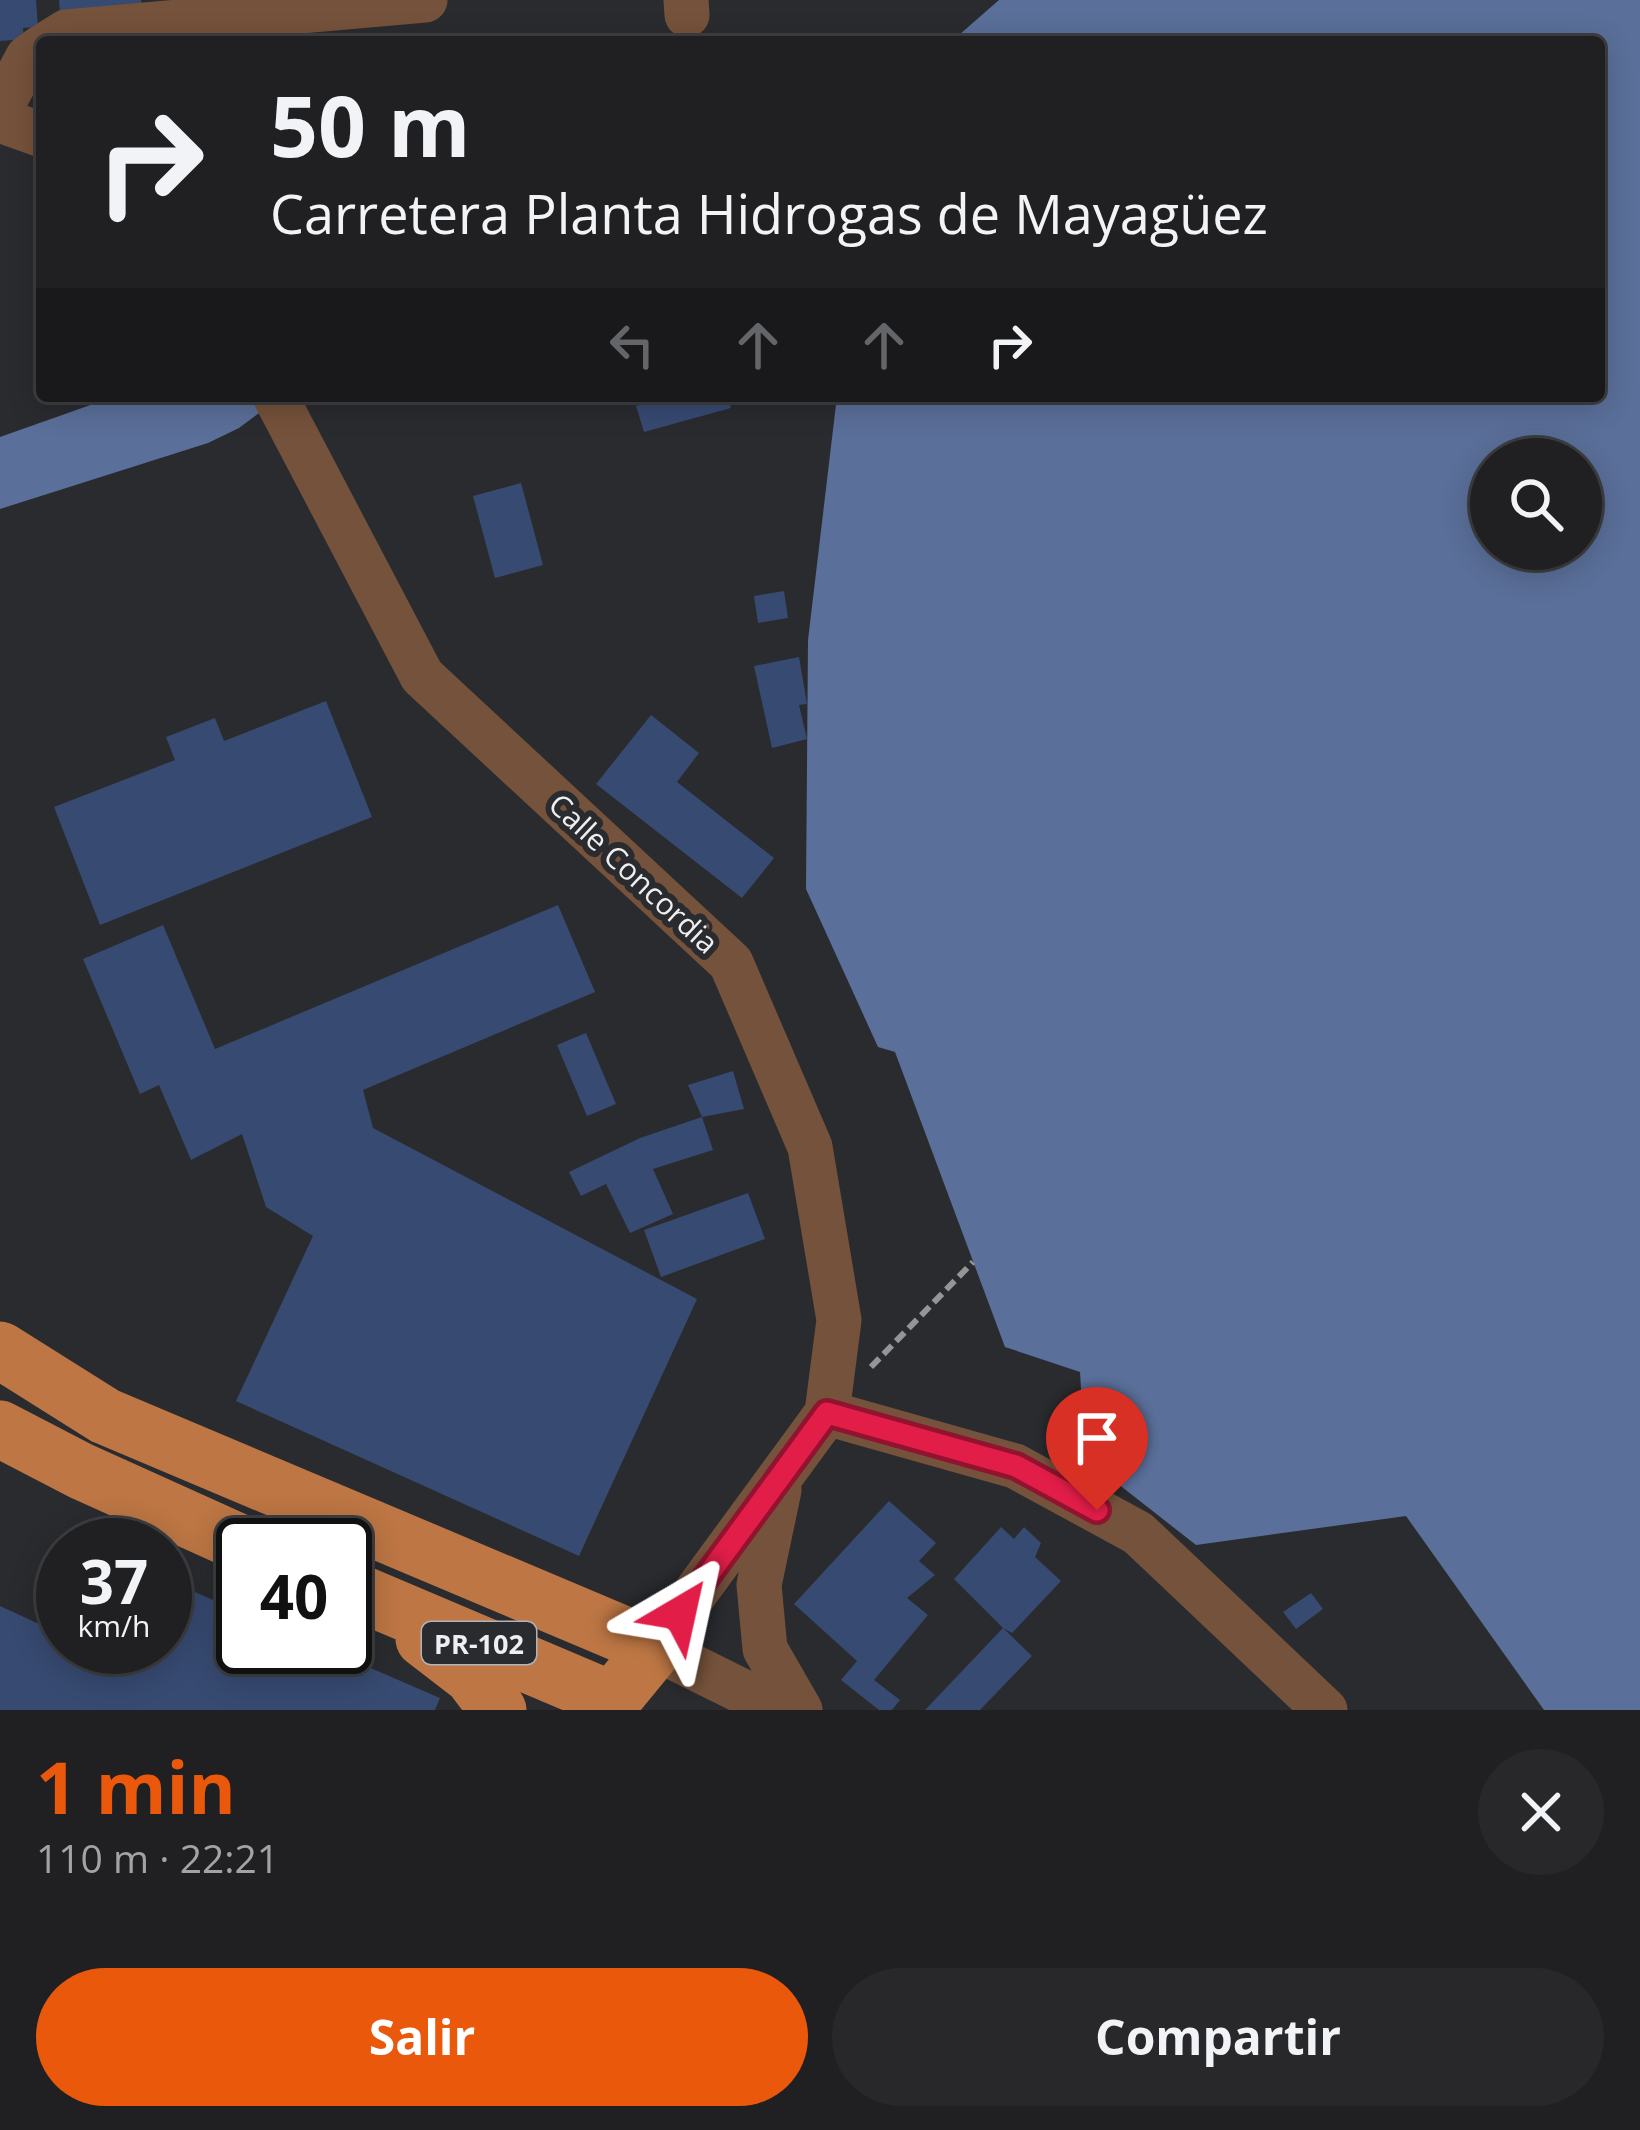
<!DOCTYPE html>
<html lang="es">
<head>
<meta charset="utf-8">
<style>
	body { margin:0; font-family:"Open Sans",sans-serif; background:#28282b; color:#f1f3f6; height:100vh; display:flex; flex-direction:column; font-size:45px; white-space:nowrap }
	* { box-sizing:border-box; margin:0 }
	p { font-size:39px; color:#a2a3a6 }
	.icon { flex:none; width:66px; height:66px; fill:none; stroke:currentColor; stroke-width:2; stroke-linecap:round; stroke-linejoin:round }
	.map { position:relative; height:1710px; overflow:hidden }
	.sheet { display:flex; flex-direction:column; background:#202023; flex:1 }
	.sheet>* { flex:none }
	.guide { position:absolute; left:36px; top:36px; width:1569px; height:366px; border-radius:12px; box-shadow:0 6px 30px #0003,0 0 0 3px #3d3e41; background:#202023; color:#f1f3f6; overflow:hidden }
	.fabs { position:absolute; left:1470px; top:438px; display:grid; gap:24px }
	.fabs a { display:grid; place-items:center; width:132px; height:132px; border-radius:50%; background:#202023; box-shadow:0 6px 30px #0003,0 0 0 3px #3d3e41; font-size:60px }
	.speed { position:absolute; left:36px; top:1518px; display:flex; gap:24px; font-size:60px; font-weight:700; text-align:center }
	.speed>* { display:grid; place-content:center; width:156px; height:156px; border-radius:50%; background:#202023; box-shadow:0 6px 30px #0003,0 0 0 3px #3d3e41; line-height:1 }
	.speed small { font-size:30px; font-weight:400 }
	.speed .limit { border:6px solid #111; border-radius:18px; background:#fff; color:#111 }
	.pin { position:absolute; display:grid; place-items:center; width:102px; height:102px; color:#fff; margin:-123px -51px; border-radius:50% 50% 50% 0; rotate:-45deg; box-shadow:0 0 12px #0007 }
	.pin .icon { rotate:45deg }
	.me { position:absolute; width:132px; margin:-66px; rotate:36deg; stroke-linejoin:round; filter:drop-shadow(0 0 9px #0008) }
	.turn { display:flex; align-items:center; gap:42px; height:252px; padding:0 36px; font-size:54px }
	.turn .icon { width:156px; height:156px; stroke-width:2.5 }
	.turn b { display:block; font-size:84px; line-height:102px }
	.lanes { display:flex; align-items:center; height:114px; padding:0 36px; background:#0003; justify-content:center; gap:60px; direction:ltr }
	.lanes .off { opacity:.35 }
	.round { display:grid; place-items:center; flex:none; width:126px; height:126px; border-radius:63px; background:#28282b }
	.overview { display:flex; align-items:center; justify-content:space-between; height:204px; padding:0 36px }
	h1 { font-size:72px; font-weight:700; line-height:90px; color:#ea580c }
	.primary-button { display:flex; gap:24px; margin-top:auto; padding:24px 36px }
	.primary-button a { flex:1; height:138px; border-radius:72px; background:#ea580c; color:#fff; font-size:48px; font-weight:700; line-height:138px; text-align:center }
	.primary-button a+a { background:#28282b; color:#f1f3f6 }
	.map>svg:first-child { display:block }
	.water { fill:#5a6f99; fill-rule:evenodd }
	.building { fill:#374a71 }
	.lines { fill:none; stroke-linecap:round; stroke-linejoin:round }
	.path { stroke:#949598; stroke-width:6; stroke-dasharray:12 6; stroke-linecap:butt }
	.minor { stroke:#75523b; stroke-width:45 }
	.major { stroke:#bd7644; stroke-width:57 }
	.route-casing { stroke:#92132f; stroke-width:30 }
	.route { stroke:#e11d48; stroke-width:21 }
	.labels { text-anchor:middle; dominant-baseline:central; stroke-width:12; stroke-linejoin:round; paint-order:stroke }
	.shield { fill:#2a2b2f; stroke:#b3b4b7; stroke-width:3 }
	.shield-label { font-size:27px; font-weight:bold; fill:#eeeff1 }
	.street-label { font-size:30px; fill:#eeeff1; stroke:#2a2b2f }
</style>
</head>
<body>
<div class="map">
<svg width="1640" height="1710" viewBox="0 0 1640 1710">
	<rect width="100%" height="100%" fill="#2a2b2f"/>
	<path class="water" d="M 999,0 L 1640,0 L 1640,1710 L 1544,1710 L 1406,1516 L 1196,1545 L 1085,1458 L 1080,1372 L 1005,1347 L 895,1052 L 878,1047 L 806,889 L 808,640 L 837,396 L 1599,396 L 1599,42 L 951,42 ZM 1491,459 L 1581,459 L 1581,549 L 1491,549 Z
		M 130,396 L 282,396 L 239,428 L 208,443 L 0,509 L 0,437 L 113,397 Z"/>
	<path class="building" d="M 0,0 L 36,0 L 38,27 L 23,28 L 24,39 L 0,41 Z
		M 59,0 L 141,0 L 142,7 L 60,15 Z
		M 671,396 L 727,396 L 731,408 L 644,432 L 636,406 Z
		M 521,483 L 543,565 L 495,578 L 473,496 Z
		M 784,591 L 788,618 L 758,623 L 754,596 Z
		M 799,657 L 807,704 L 799,705 L 807,739 L 772,748 L 754,666 Z
		M 326,701 L 372,817 L 100,925 L 54,807 L 175,760 L 166,737 L 215,718 L 224,741 Z
		M 651,715 L 699,753 L 677,782 L 774,858 L 742,898 L 596,784 Z
		M 558,905 L 595,992 L 363,1090 L 373,1128 L 697,1299 L 579,1556 L 236,1401 L 313,1236 L 266,1207 L 242,1134 L 191,1160 L 159,1085 L 140,1094 L 83,959 L 163,925 L 215,1049 Z
		M 586,1033 L 616,1104 L 587,1116 L 557,1045 Z
		M 733,1071 L 744,1109 L 702,1117 L 688,1085 Z
		M 702,1117 L 713,1150 L 653,1169 L 673,1214 L 630,1233 L 606,1184 L 581,1196 L 569,1172 L 640,1138 Z
		M 748,1193 L 765,1239 L 661,1277 L 644,1230 Z
		M 889,1501 L 936,1543 L 919,1561 L 935,1575 L 907,1598 L 928,1615 L 874,1680 L 900,1700 L 892,1710 L 879,1710 L 841,1680 L 857,1661 L 794,1604 Z
		M 1001,1527 L 1014,1539 L 1024,1527 L 1041,1543 L 1035,1557 L 1061,1581 L 1012,1633 L 1003,1628 L 1032,1656 L 980,1710 L 925,1710 L 1003,1628 L 954,1579 Z
		M 165,1579 L 243,1613 L 243,1647 L 322,1647 L 440,1698 L 435,1710 L 0,1710 L 0,1606 L 63,1635 L 63,1647 L 165,1647 Z
		M 1311,1593 L 1323,1609 L 1296,1629 L 1283,1612 Z"/>
	<g class="lines">
		<path class="path" d="M 871,1367 L 973,1262"/>
		<path class="minor" d="M 686,0 L 687,15
			M 50,42 L 66,32 L 425,0
			M 0,109 L 28,57 L 42,47
			M 0,120 L 42,135
			M 275,396 L 422,676 L 731,963 L 810,1147 L 839,1320 L 827,1413 L 655,1648 L 780,1710
			M 827,1413 L 1015,1466 L 1138,1533 L 1325,1710
			M 779,1490 L 759,1585 L 765,1649 L 800,1710"/>
		<path class="major" d="M 0,1350 L 105,1416 L 655,1648 L 604,1710
			M 0,1429 L 81,1471 L 245,1545
			M 345,1587 L 612,1700
			M 424,1639 L 472,1676 L 498,1710"/>
	</g>
	<g class="lines">
		<defs>
			<path id="route" d="M 680,1613 L 827,1413 L 1016,1466 L 1097,1510"/>
		</defs>
		<use href="#route" class="route-casing"/>
		<use href="#route" class="route"/>
	</g>
	<g class="labels">
		<rect class="shield" x="422" y="1622" width="114" height="42" rx="9"/>
		<g class="shield-label">
			<text x="479" y="1643">PR-102</text>
		</g>
		<g class="street-label">
			<text transform="translate(634 873) rotate(43)">Calle Concordia</text>
		</g>
	</g>
</svg>
<div class="fabs">
<a><svg class="icon" aria-label="search" viewBox="0 0 24 24"><circle cx="10" cy="10" r="6"/><path d="M15 15l6 6"/></svg></a>
</div>
<div class="speed"><div>37<small>km/h</small></div><div class="limit">40</div></div>
<div class="pin" style="left:1097px;top:1510px;background:#d93025"><svg class="icon" aria-label="arrive" viewBox="0 0 24 24"><path d="M6 21V4h12l-3 4 3 4H6"/></svg></div>
<svg class="me" style="left:680px;top:1613px" viewBox="-20 -20 40 40"><path d="M0-17L14 15 0 8-14 15z" fill="#e11d48" stroke="#fff" stroke-width="4"/></svg>
<div class="guide">
<div class="turn"><svg class="icon" aria-label="right" viewBox="0 0 24 24"><path d="M7 20v-9h11M14 6l5 5-5 5"/></svg><div><b>50 m</b>Carretera Planta Hidrogas de Mayagüez</div></div>
<div class="lanes"><svg class="icon off" aria-label="left" viewBox="0 0 24 24"><path d="M17 20v-9H6M10 6l-5 5 5 5"/></svg><svg class="icon off" aria-label="ahead" viewBox="0 0 24 24"><path d="M12 20V5M6 11l6-6 6 6"/></svg><svg class="icon off" aria-label="ahead" viewBox="0 0 24 24"><path d="M12 20V5M6 11l6-6 6 6"/></svg><svg class="icon" aria-label="right" viewBox="0 0 24 24"><path d="M7 20v-9h11M14 6l5 5-5 5"/></svg></div>
</div>
</div>
<section class="sheet">
<div class="overview"><div><h1>1 min</h1><p>110 m · 22:21</p></div><a class="round"><svg class="icon" aria-label="close" viewBox="0 0 24 24"><path d="M6 6l12 12M18 6L6 18"/></svg></a></div>
<div class="primary-button"><a>Salir</a><a>Compartir</a></div>
</section>
</body>
</html>
